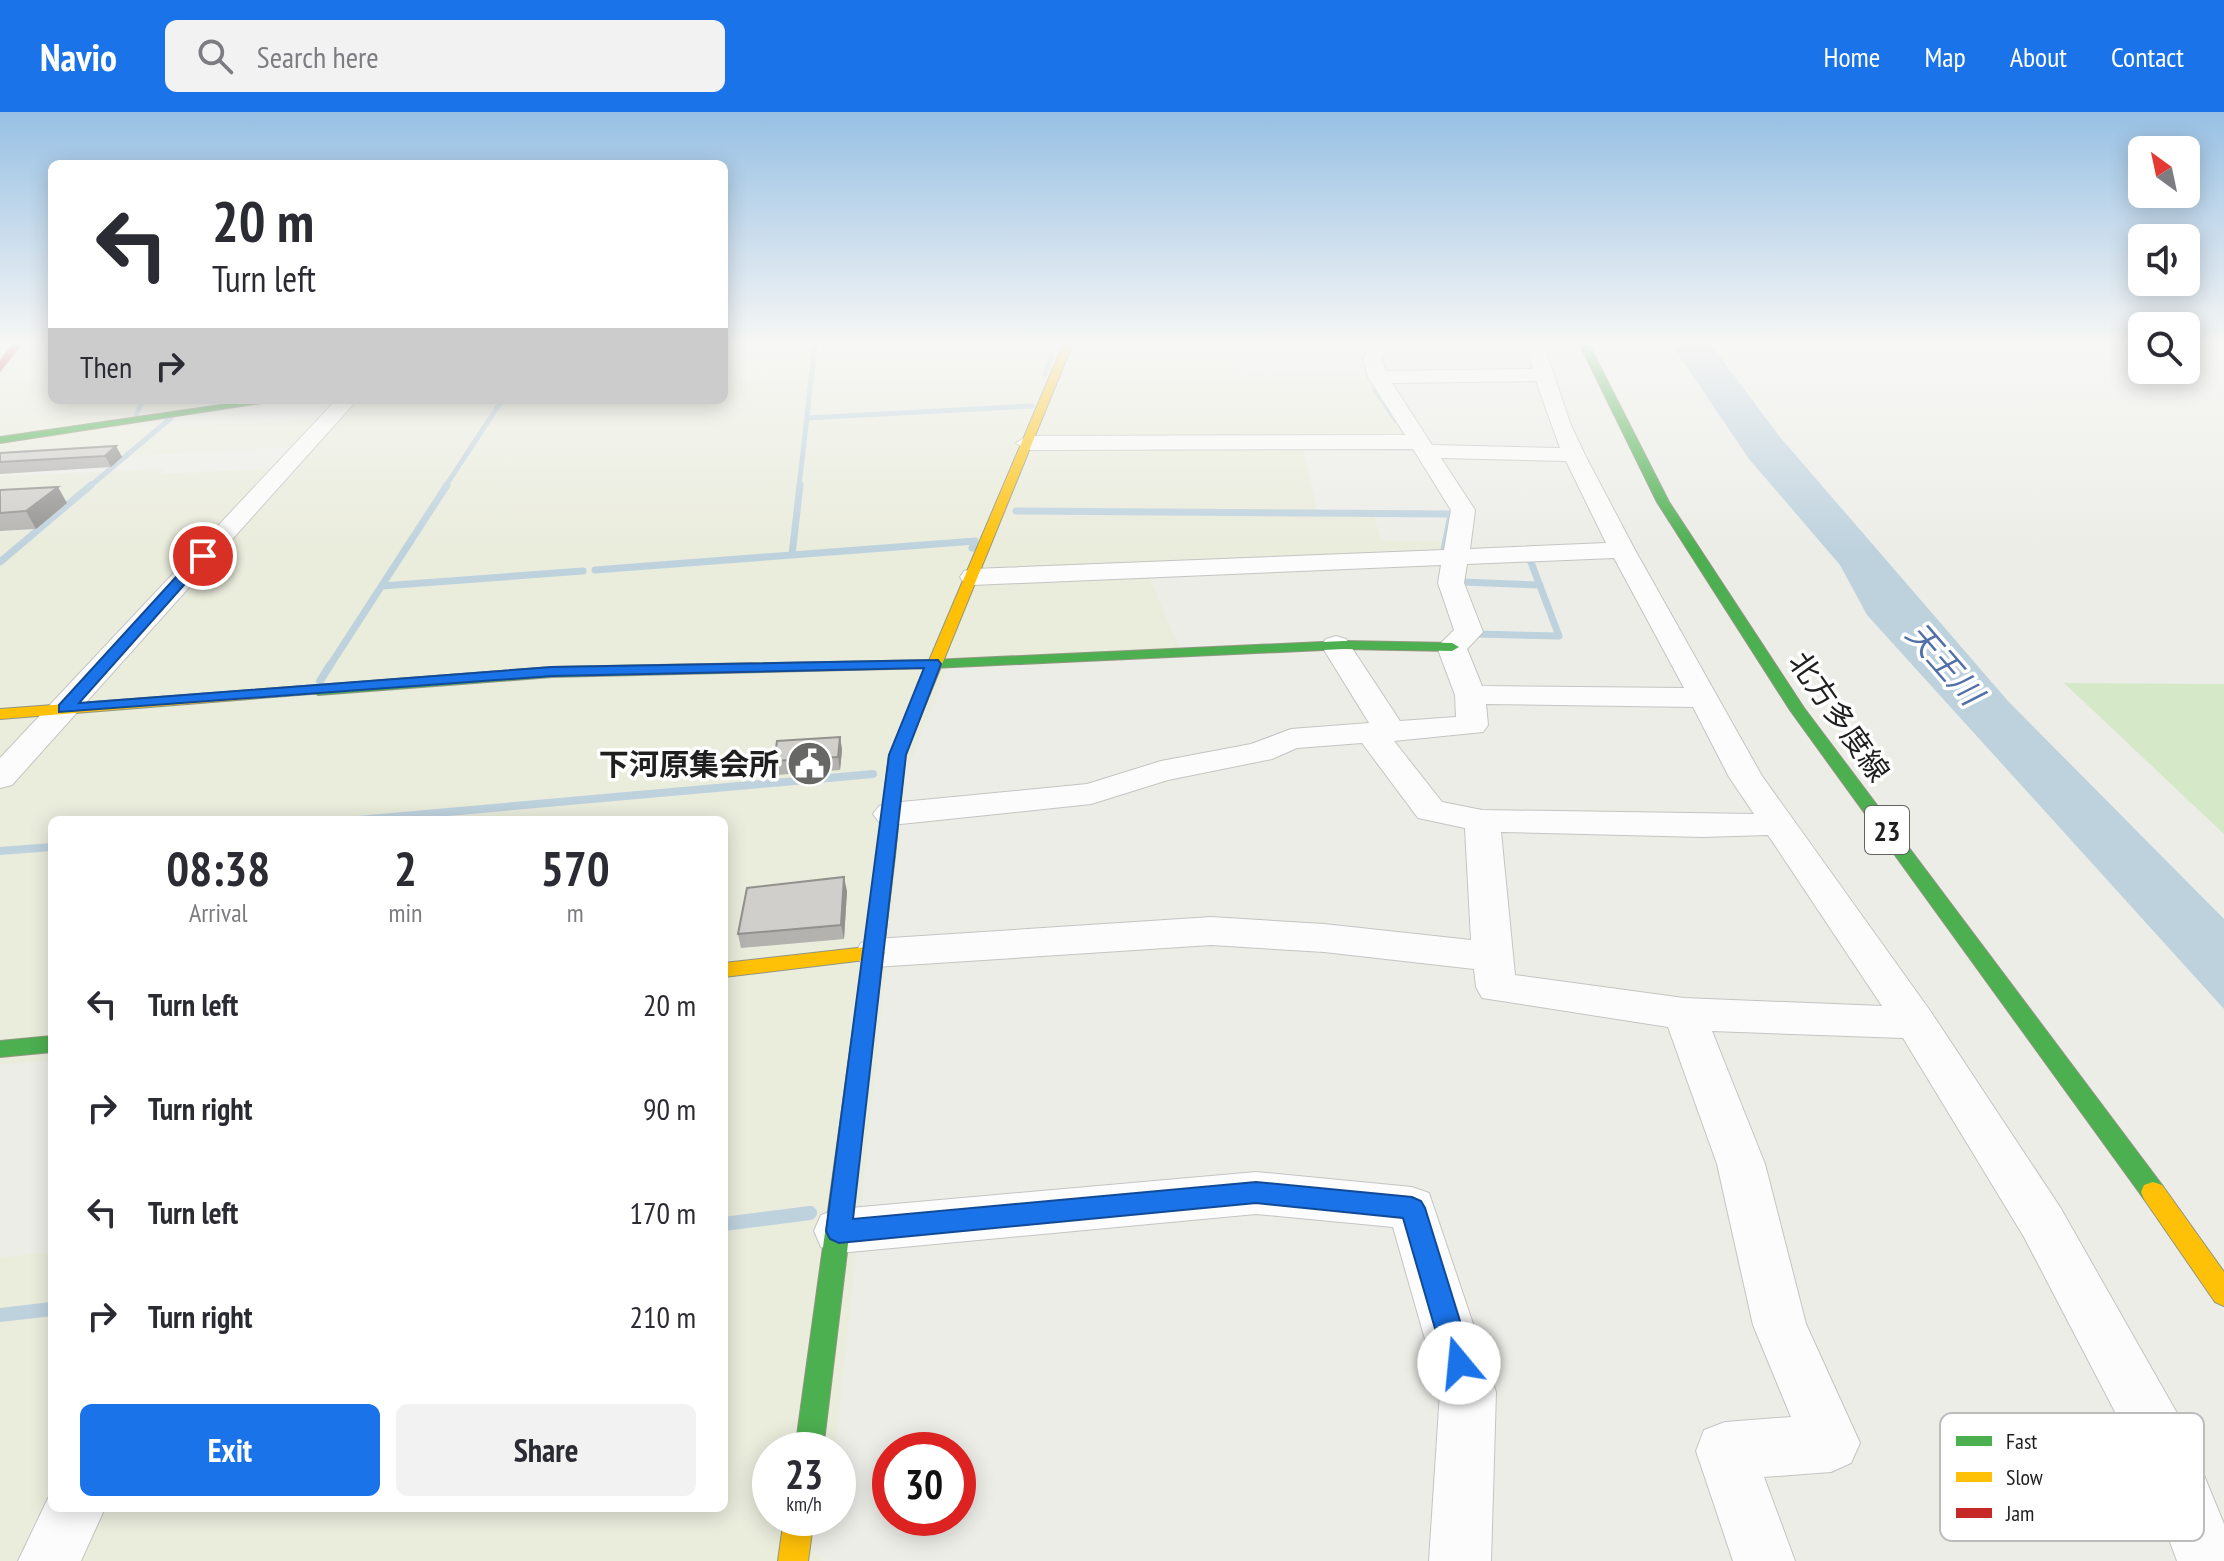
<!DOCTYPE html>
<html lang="en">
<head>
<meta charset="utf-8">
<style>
	body { margin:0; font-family:"PT Sans Narrow","Noto Sans JP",sans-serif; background:#f2f2f3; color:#2b2b33; height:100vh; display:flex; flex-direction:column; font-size:30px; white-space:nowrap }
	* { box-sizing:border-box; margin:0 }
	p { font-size:26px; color:#7c7c81 }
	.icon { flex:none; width:44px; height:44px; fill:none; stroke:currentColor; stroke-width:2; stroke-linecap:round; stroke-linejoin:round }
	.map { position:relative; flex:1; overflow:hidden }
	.side { position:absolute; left:48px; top:704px; width:680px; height:696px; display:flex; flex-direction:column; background:#fff; border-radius:12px; box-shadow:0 4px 20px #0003 }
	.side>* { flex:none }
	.guide { position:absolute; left:48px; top:48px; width:680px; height:244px; border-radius:12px; box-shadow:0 4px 20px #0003; background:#fff; color:#2b2b33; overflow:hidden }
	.needle { width:52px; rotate:327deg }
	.buttons { position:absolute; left:2128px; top:24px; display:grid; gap:16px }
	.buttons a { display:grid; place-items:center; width:72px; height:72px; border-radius:12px; background:#fff; box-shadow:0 4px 20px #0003; font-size:40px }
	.speed { position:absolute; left:752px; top:1320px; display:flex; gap:16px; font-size:40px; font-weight:700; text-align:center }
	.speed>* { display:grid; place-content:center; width:104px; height:104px; border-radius:50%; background:#fff; box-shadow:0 4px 20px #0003; line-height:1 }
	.speed small { font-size:20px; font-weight:400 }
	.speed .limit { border:12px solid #d22; background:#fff; color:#111 }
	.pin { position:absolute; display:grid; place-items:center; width:68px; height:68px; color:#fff; margin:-34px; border:4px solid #fff; border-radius:50%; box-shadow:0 2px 8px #0007 }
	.me { position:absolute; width:88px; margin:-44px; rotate:343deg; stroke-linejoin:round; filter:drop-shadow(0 0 6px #0008) }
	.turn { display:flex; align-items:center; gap:28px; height:168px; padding:0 32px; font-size:36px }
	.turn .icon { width:104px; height:104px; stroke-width:2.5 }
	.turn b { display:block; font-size:56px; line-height:68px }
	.then { display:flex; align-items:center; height:76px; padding:0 32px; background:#0003; gap:16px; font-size:30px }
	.eta { display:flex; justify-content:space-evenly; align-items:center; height:136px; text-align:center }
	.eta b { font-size:48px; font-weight:600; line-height:56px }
	.button { display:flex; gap:16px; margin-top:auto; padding:16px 32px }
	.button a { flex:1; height:92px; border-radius:12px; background:#1a73e8; color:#fff; font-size:32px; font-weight:600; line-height:92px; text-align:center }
	.button a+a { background:#f2f2f3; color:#2b2b33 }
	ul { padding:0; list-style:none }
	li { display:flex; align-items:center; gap:24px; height:104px; padding:0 32px }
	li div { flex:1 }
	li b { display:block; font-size:30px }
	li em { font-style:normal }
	header { display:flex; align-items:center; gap:48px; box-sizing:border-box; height:112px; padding:0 40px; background:#1a73e8; color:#fff }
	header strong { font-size:38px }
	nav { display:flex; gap:44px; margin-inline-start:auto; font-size:28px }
	.search { width:560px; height:72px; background:#f2f2f3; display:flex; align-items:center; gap:20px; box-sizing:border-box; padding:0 28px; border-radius:12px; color:#7c7c81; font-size:30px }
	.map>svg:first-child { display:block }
	.farmland { fill:#eaecdc }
	.grass { fill:#d5e9c9 }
	.water { fill:#bed2de }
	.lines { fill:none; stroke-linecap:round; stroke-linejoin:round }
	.stream-far3 { stroke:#bed2de; stroke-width:5 }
	.stream-far2 { stroke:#bed2de; stroke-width:7 }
	.stream-far1 { stroke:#bed2de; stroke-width:8 }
	.stream { stroke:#bed2de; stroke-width:14 }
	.street-casing { stroke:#c4c4c2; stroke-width:2 }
	.fast-casing { stroke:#919681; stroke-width:2 }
	.slow-casing { stroke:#919681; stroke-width:2 }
	.jam-casing { stroke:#919681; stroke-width:2 }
	.street { fill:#fcfcfc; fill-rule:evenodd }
	.fast { fill:#4caf50; fill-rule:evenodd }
	.slow { fill:#ffc107; fill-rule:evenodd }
	.jam { fill:#c62828; fill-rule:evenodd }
	.wall { fill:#b3b2af }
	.shaded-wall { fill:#92918e }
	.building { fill:#d0cfcb; stroke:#92918e; stroke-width:2 }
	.route { fill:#1a73e8; stroke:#114b97; stroke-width:2 }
	.labels { text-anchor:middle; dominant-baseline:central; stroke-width:7; stroke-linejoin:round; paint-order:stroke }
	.shield { fill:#fff; stroke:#626262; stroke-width:2 }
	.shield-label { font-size:28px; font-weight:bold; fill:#1f1f1f }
	.street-label { font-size:30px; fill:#1f1f1f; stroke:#fff }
	.poi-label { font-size:30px; font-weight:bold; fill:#1f1f1f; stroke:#fff; text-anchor:end }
	.water-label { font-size:32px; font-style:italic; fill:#5270a8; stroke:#fff }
	.key { fill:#fff; stroke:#bcbcbc; stroke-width:2 }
	.key-label { font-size:22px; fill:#1f1f1f }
</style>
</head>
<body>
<header>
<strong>Navio</strong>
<div class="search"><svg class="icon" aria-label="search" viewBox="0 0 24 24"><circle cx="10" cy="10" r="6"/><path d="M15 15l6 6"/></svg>Search here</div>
<nav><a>Home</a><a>Map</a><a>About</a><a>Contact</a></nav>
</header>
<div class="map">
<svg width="2224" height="1449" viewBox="0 0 2224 1449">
	<rect width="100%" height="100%" fill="#edede8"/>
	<path class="farmland" d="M 0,233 L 52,233 L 52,288 L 256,288 L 0,325 Z
		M 724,233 L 1235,233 L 1242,262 L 1368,262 L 1412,331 L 1302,331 L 1317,399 L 1372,400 L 1382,429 L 1453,429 L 1450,439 L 1144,454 L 1180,537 L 950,548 L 907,660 L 835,1338 L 770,1338 L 770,1406 L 823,1449 L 0,1449 L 0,1146 L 52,1140 L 52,1396 L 724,1396 L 724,708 L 52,708 L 52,948 L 0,953 L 0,420 L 45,417 L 75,392 L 0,395 L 0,365 L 164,356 L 160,362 L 295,355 L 312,334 L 0,351 L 0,331 L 163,307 L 153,316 L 341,306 L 357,288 L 724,288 Z"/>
	<path class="grass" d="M 2064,571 L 2224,572 L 2224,722 Z"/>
	<path class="water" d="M 1672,233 L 1711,233 L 1779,324 L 2008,589 L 2224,807 L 2224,897 L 1867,503 L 1840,453 L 1749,347 Z"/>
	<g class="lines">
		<path class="stream-far3" d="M 1045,262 L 1052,244
			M 1375,278 L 1396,308
			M 136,303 L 143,288
			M 807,306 L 1032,294
			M 89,375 L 171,306
			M 445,375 L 502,288
			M 799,375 L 815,233"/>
		<path class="stream-far2" d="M 800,373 L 792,443 L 975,429 L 972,436
			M 1016,399 L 1451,402 L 1444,438
			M 0,450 L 91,373
			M 595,458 L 792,443
			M 1462,470 L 1540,473
			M 382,474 L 583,459
			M 1476,522 L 1559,524 L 1529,445
			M 329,555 L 447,373"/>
		<path class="stream-far1" d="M 320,569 L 330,553
			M 358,708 L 873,662
			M 0,739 L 52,735"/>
		<path class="stream" d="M 724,1112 L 810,1101
			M 0,1203 L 52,1197"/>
		<defs>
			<path id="street" d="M 1372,233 L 1391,233 L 1381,246 L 1386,259 L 1533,257 L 1526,233 L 1544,233 L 1570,311 L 1585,343 L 1635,438 L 1762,664 L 1931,900 L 2060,1095 L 2182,1310 L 2224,1412 L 2224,1449 L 2177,1449 L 2138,1344 L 2024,1125 L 1903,926 L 1712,919 L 1765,1052 L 1806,1212 L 1860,1331 L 1851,1351 L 1831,1360 L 1764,1365 L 1795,1449 L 1733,1449 L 1696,1339 L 1704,1318 L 1725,1310 L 1791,1305 L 1753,1213 L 1717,1052 L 1668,915 L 1482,886 L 1476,875 L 1474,857 L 1324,840 L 1211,833 L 875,855 L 861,851 L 855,841 L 861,831 L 875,827 L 1211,805 L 1324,812 L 1471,828 L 1465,716 L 1418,706 L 1362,631 L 1297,636 L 1272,647 L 1168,668 L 1091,692 L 891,713 L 879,710 L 873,702 L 879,694 L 891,691 L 1087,672 L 1161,649 L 1251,632 L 1291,617 L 1369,611 L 1321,533 L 1326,527 L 1336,524 L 1346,527 L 1400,609 L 1456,605 L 1455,583 L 1437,535 L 1454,518 L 1438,471 L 1441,453 L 973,473 L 964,471 L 960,465 L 964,459 L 973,457 L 1444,438 L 1451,398 L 1413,337 L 1027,338 L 1016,331 L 1027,324 L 1405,323 L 1368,265 L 1363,246 ZM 1536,269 L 1560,336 L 1432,333 L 1392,271 ZM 1441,346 L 1566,349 L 1606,431 L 1470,437 L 1475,398 ZM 1614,446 L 1684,576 L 1482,574 L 1467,537 L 1483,520 L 1464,471 L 1467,452 ZM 1486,592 L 1693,595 L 1729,665 L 1754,702 L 1482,698 L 1442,690 L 1394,629 L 1483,620 L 1488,613 ZM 1501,720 L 1702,725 L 1768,723 L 1882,894 L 1684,886 L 1515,863 Z
				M 336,288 L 357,288 L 12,673 L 0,676 L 0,646 Z
				M 1256,1060 L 1412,1075 L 1429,1081 L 1496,1280 L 1491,1449 L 1429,1449 L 1440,1280 L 1393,1115 L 1256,1102 L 839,1141 L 821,1135 L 814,1119 L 821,1103 L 839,1097 Z
				M 52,1378 L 52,1396 L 105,1396 L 81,1449 L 18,1449 Z"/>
			<path id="fast" d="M 1580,233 L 1589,233 L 1669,390 L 1804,596 L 2162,1073 L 2165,1080 L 2162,1087 L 2153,1090 L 2144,1087 L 1790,598 L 1657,390 Z
				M 255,288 L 281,288 L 0,331 L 0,325 Z
				M 1344,529 L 1452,531 L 1459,535 L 1452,539 L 1344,537 L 933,556 L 552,565 L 318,583 L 310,578 L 318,573 L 552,555 L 933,548 Z
				M 886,738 L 895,744 L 823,1338 L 795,1338 L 877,744 Z
				M 52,924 L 52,940 L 0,945 L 0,929 Z"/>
			<path id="slow" d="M 1063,233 L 1072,233 L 905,643 L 895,744 L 892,748 L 880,748 L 877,744 L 889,643 Z
				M 318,573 L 326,578 L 323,581 L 0,607 L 0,597 Z
				M 875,834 L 882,836 L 885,841 L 882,846 L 724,865 L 724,851 Z
				M 2153,1070 L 2162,1073 L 2224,1160 L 2224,1194 L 2215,1190 L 2144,1087 L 2141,1080 L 2144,1073 Z
				M 784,1406 L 814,1406 L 808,1449 L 778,1449 Z"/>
			<path id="jam" d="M 12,233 L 21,233 L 0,259 L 0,249 Z"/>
		</defs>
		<use href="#street" class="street-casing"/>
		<use href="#fast" class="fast-casing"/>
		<use href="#slow" class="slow-casing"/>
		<use href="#jam" class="jam-casing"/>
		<use href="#street" class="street"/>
		<use href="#fast" class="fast"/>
		<use href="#slow" class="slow"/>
		<use href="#jam" class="jam"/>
	</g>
	<path class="wall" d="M 116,334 L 122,345 L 111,355 L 0,362 L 0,341 Z
		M 0,378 L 67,391 L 36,417 L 0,419 Z
		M 840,625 L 842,638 L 840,658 L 777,663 L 774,649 Z
		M 847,779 L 844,827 L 741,836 L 738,822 Z"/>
	<path class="shaded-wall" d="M 116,334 L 122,345 L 111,355 L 105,344 Z
		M 58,375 L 67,391 L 36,417 L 26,399 Z
		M 840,625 L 842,638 L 840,658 L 838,645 Z
		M 844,765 L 847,779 L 844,827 L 841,813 Z"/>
	<path class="building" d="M 116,334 L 105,344 L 0,350 L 0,341 Z
		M 58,375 L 26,399 L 0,401 L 0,378 Z
		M 840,625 L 838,645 L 774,649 L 777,629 Z
		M 844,765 L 841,813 L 738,822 L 747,776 Z"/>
	<linearGradient id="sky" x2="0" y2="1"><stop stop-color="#97c0e4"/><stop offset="0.53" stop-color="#f7f7f5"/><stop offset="1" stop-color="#f7f7f5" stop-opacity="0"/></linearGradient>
	<rect width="2224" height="436" fill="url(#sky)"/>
	<path class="route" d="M 203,440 L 207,441 L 207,447 L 79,591 L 552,555 L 938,548 L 941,552 L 906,643 L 853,1107 L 1256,1070 L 1412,1085 L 1421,1089 L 1425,1096 L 1473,1251 L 1469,1260 L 1459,1264 L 1449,1260 L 1445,1251 L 1403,1106 L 1256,1091 L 839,1131 L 830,1127 L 826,1119 L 889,643 L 924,556 L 552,564 L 59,600 L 59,593 L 198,441 Z"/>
	<defs>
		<symbol id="civic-disc" viewBox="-11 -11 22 22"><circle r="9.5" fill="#676765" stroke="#fff"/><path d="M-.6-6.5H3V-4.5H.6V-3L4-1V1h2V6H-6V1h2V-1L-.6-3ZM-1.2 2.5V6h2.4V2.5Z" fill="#fff"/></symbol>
	</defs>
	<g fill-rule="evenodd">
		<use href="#civic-disc" x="784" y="626" width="51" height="51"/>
	</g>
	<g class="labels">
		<rect class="shield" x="1865" y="694" width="44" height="48" rx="6"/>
		<g class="shield-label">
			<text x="1887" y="718">23</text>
		</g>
		<g class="street-label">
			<text transform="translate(1840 604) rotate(55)">北方多度線</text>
		</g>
		<g class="poi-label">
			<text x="779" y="651">下河原集会所</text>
		</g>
		<g class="water-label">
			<text transform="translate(1945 551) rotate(49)">天王川</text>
		</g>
	</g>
	<rect x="1940" y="1301" width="264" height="128" rx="12" class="key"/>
	<rect x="1956" y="1324" width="36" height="10" fill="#4caf50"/>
	<rect x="1956" y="1360" width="36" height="10" fill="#ffc107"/>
	<rect x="1956" y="1396" width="36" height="10" fill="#c62828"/>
	<g class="key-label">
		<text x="2006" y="1337">Fast</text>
		<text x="2006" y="1373">Slow</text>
		<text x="2006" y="1409">Jam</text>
	</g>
</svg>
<div class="buttons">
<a><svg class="needle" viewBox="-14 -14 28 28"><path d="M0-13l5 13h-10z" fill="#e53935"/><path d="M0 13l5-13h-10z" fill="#7c7c81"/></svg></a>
<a><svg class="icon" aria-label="sound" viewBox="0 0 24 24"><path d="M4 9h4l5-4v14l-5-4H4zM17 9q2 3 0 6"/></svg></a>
<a><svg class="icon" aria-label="search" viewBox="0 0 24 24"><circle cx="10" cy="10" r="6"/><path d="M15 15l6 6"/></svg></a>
</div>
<div class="speed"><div>23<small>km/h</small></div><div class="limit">30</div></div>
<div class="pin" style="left:203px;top:444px;background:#d93025"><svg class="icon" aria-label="arrive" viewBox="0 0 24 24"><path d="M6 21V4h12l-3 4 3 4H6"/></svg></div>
<svg class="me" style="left:1459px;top:1251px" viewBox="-20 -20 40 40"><circle r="19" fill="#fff"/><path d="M0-13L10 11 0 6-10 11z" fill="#1a73e8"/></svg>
<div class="guide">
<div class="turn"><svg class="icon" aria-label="left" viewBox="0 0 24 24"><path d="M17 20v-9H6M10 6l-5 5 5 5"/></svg><div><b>20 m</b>Turn left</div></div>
<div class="then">Then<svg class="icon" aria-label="right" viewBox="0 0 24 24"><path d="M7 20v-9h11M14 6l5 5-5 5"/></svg></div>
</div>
<section class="side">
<div class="eta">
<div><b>08:38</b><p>Arrival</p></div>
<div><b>2</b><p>min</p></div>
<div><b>570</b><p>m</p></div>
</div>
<ul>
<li><svg class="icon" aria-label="left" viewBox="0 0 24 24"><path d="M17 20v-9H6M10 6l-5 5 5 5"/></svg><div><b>Turn left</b></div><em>20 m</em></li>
<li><svg class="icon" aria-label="right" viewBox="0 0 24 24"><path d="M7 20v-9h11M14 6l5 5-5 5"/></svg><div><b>Turn right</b></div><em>90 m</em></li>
<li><svg class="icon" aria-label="left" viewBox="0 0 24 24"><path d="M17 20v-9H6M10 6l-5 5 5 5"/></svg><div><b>Turn left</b></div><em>170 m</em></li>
<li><svg class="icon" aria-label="right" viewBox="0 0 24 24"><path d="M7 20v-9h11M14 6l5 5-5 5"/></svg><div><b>Turn right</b></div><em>210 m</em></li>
</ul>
<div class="button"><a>Exit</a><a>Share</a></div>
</section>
</div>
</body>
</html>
